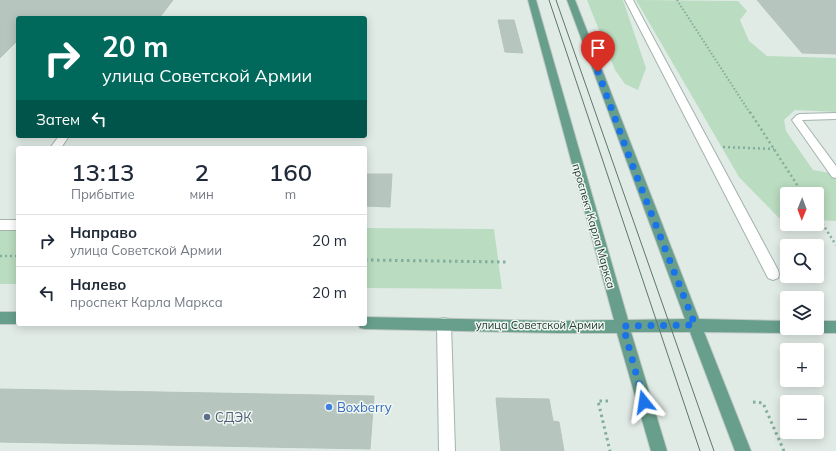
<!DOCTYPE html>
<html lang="ru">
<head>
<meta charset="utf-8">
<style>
	body { margin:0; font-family:Mulish,sans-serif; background:#f6f6f7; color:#1f2937; height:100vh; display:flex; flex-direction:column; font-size:15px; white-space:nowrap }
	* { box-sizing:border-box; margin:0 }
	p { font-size:13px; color:#747a83 }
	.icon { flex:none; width:22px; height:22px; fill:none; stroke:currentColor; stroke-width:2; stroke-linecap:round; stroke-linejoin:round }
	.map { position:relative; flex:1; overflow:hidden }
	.side { position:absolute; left:16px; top:146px; width:351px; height:180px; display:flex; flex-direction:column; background:#fff; border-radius:4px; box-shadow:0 2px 10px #0003 }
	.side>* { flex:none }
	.guide { position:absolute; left:16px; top:16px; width:351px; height:122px; border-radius:4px; box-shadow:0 2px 10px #0003; background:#00695c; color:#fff; overflow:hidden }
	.needle { width:26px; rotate:181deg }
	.tools { position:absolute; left:780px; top:187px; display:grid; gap:8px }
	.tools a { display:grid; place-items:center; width:44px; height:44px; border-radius:4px; background:#fff; box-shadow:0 2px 10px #0003; font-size:20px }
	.pin { position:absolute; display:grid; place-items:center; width:34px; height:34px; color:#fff; margin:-41px -17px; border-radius:50% 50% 50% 0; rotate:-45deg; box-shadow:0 0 4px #0007 }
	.pin .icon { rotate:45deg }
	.me { position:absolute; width:44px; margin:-22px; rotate:345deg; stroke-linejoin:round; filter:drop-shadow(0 0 3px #0008) }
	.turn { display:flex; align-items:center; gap:14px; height:84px; padding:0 20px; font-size:18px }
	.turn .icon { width:52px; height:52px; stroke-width:2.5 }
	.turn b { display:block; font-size:28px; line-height:34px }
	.then { display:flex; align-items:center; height:38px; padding:0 20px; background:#0003; gap:8px; font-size:15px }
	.eta { display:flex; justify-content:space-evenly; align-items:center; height:68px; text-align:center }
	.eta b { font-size:24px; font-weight:600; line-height:28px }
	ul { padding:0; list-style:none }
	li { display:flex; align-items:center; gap:12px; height:52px; padding:0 20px; border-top:1px solid #e0e1e3 }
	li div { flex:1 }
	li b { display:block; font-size:15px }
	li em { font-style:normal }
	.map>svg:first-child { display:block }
	.green { fill:#badcc0 }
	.building { fill:#b6c6be; stroke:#b4c4bc }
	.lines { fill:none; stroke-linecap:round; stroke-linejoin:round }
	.minor-casing { stroke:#a4b3ac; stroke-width:2 }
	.major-casing { stroke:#c1c8c6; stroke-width:2 }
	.path-far2 { stroke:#82ae9c; stroke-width:2; stroke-dasharray:1.5 2; stroke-linecap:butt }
	.path-far1 { stroke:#82ae9c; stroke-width:2.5; stroke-dasharray:2 3; stroke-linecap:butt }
	.path { stroke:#82ae9c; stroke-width:3; stroke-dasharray:2.5 3.5; stroke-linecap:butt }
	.minor { fill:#fff; fill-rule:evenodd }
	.major { fill:#679f8c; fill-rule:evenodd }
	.tram { stroke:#5c776d; stroke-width:1 }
	.route { stroke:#1a73e8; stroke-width:7; stroke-dasharray:0 12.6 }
	.shop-dot { fill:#3f7fe0; stroke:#f1f8f4; stroke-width:1.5 }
	.service-dot { fill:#5c6f8a; stroke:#f1f8f4; stroke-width:1.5 }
	.labels { text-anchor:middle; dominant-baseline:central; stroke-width:3; stroke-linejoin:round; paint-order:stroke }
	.street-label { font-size:11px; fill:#223b32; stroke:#f1f8f4 }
	.near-shop-label { font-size:13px; fill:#366cbe; stroke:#f1f8f4; text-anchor:start }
	.near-service-label { font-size:13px; fill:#4e5e75; stroke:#f1f8f4; text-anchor:start }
</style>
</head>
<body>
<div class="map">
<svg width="836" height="451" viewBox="0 0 836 451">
	<rect width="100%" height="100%" fill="#e1ebe6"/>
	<path class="green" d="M 587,0 L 623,0 L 646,68 L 638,90 L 625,84 L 615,70 Z
		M 636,0 L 738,1 L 747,11 L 740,20 L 749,41 L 767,56 L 836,58 L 836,112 L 795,110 L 784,120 L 786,131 L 813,170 L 836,174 L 836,221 L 817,220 L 817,194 L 787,194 L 787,218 L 779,218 L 739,177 Z
		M 0,224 L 18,225 L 18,284 L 0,284 Z
		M 365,228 L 494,229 L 502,289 L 365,288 Z"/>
	<path class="building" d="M 0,0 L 173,0 L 160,17 L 18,18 L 18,40 L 0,58 Z
		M 757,0 L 836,0 L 836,54 L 802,53 Z
		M 498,20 L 514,20 L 523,53 L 505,52 Z
		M 365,174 L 392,174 L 390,207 L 365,206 Z
		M 0,389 L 374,396 L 370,449 L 0,442 Z
		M 496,398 L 549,399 L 553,421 L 559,422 L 564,451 L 501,451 Z"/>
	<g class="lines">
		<defs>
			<path id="minor" d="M 625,0 L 633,0 L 778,270 L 779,274 L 778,278 L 773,280 L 768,278 Z
				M 836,113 L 836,119 L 802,120 L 836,166 L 836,178 L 832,177 L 792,120 L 797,115 L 800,114 Z
				M 59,136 L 69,136 L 61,148 L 50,148 Z
				M 0,220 L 18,220 L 18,230 L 0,230 Z
				M 444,318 L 449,319 L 451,324 L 455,451 L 439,451 L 437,324 L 439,319 Z"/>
			<path id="major" d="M 528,0 L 536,0 L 628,320 L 685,319 L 567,0 L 575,0 L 699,319 L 787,321 L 787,328 L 794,328 L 792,332 L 787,333 L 704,332 L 751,451 L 735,451 L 690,332 L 631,332 L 667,451 L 651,451 L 617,333 L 558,333 L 365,329 L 360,328 L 358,324 L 365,324 L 365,317 L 558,321 L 614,320 Z
				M 0,312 L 18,312 L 19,324 L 0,324 Z
				M 817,321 L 836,321 L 836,333 L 817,333 L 812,332 L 810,328 L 817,328 Z"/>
		</defs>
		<use href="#minor" class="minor-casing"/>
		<use href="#major" class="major-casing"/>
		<path class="path-far2" d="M 677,0 L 750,113"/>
		<path class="path-far1" d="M 750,112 L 803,194
			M 723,147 L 774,149
			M 817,215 L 836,245
			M 0,256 L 18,256"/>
		<path class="path" d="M 365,260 L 508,262
			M 608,401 L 598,401 L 610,451
			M 753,402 L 763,403 L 784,451"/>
		<use href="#minor" class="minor"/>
		<use href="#major" class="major"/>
		<path class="tram" d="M 549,0 L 700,451
			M 556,0 L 714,451"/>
	</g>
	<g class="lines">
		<path class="route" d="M 598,72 L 630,159 L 695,325 L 623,326 L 644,402"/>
	</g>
	<circle class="shop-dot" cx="329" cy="407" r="4"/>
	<circle class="service-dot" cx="207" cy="417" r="4"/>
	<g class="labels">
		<g class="street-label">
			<text transform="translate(594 226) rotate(74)">проспект Карла Маркса</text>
			<text x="540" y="325">улица Советской Армии</text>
		</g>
		<g class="near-shop-label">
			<text x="337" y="407">Boxberry</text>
		</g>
		<g class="near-service-label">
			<text x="215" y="417">СДЭК</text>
		</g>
	</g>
</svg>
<div class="tools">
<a><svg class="needle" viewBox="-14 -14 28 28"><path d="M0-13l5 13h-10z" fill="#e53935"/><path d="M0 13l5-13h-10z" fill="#747a83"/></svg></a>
<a><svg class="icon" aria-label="search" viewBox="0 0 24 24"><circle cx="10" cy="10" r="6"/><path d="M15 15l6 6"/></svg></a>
<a><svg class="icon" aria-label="layers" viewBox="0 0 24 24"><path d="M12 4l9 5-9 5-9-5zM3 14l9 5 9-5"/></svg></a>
<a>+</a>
<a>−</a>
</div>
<div class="pin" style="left:598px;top:72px;background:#d93025"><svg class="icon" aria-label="arrive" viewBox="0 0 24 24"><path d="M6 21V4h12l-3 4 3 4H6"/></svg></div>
<svg class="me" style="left:644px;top:402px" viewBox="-20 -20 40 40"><path d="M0-17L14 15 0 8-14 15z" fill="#1a73e8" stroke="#fff" stroke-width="4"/></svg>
<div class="guide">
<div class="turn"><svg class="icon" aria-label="right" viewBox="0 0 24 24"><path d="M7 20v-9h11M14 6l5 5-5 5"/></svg><div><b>20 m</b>улица Советской Армии</div></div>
<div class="then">Затем<svg class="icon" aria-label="left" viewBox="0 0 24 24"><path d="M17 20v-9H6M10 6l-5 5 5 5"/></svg></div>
</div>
<section class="side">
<div class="eta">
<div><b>13:13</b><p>Прибытие</p></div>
<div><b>2</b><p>мин</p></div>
<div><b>160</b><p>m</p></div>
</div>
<ul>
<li><svg class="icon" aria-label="right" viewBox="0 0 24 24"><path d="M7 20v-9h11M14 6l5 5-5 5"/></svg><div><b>Направо</b><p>улица Советской Армии</p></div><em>20 m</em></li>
<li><svg class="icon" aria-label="left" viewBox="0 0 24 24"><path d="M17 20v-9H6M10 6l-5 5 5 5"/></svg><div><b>Налево</b><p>проспект Карла Маркса</p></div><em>20 m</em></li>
</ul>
</section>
</div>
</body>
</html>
